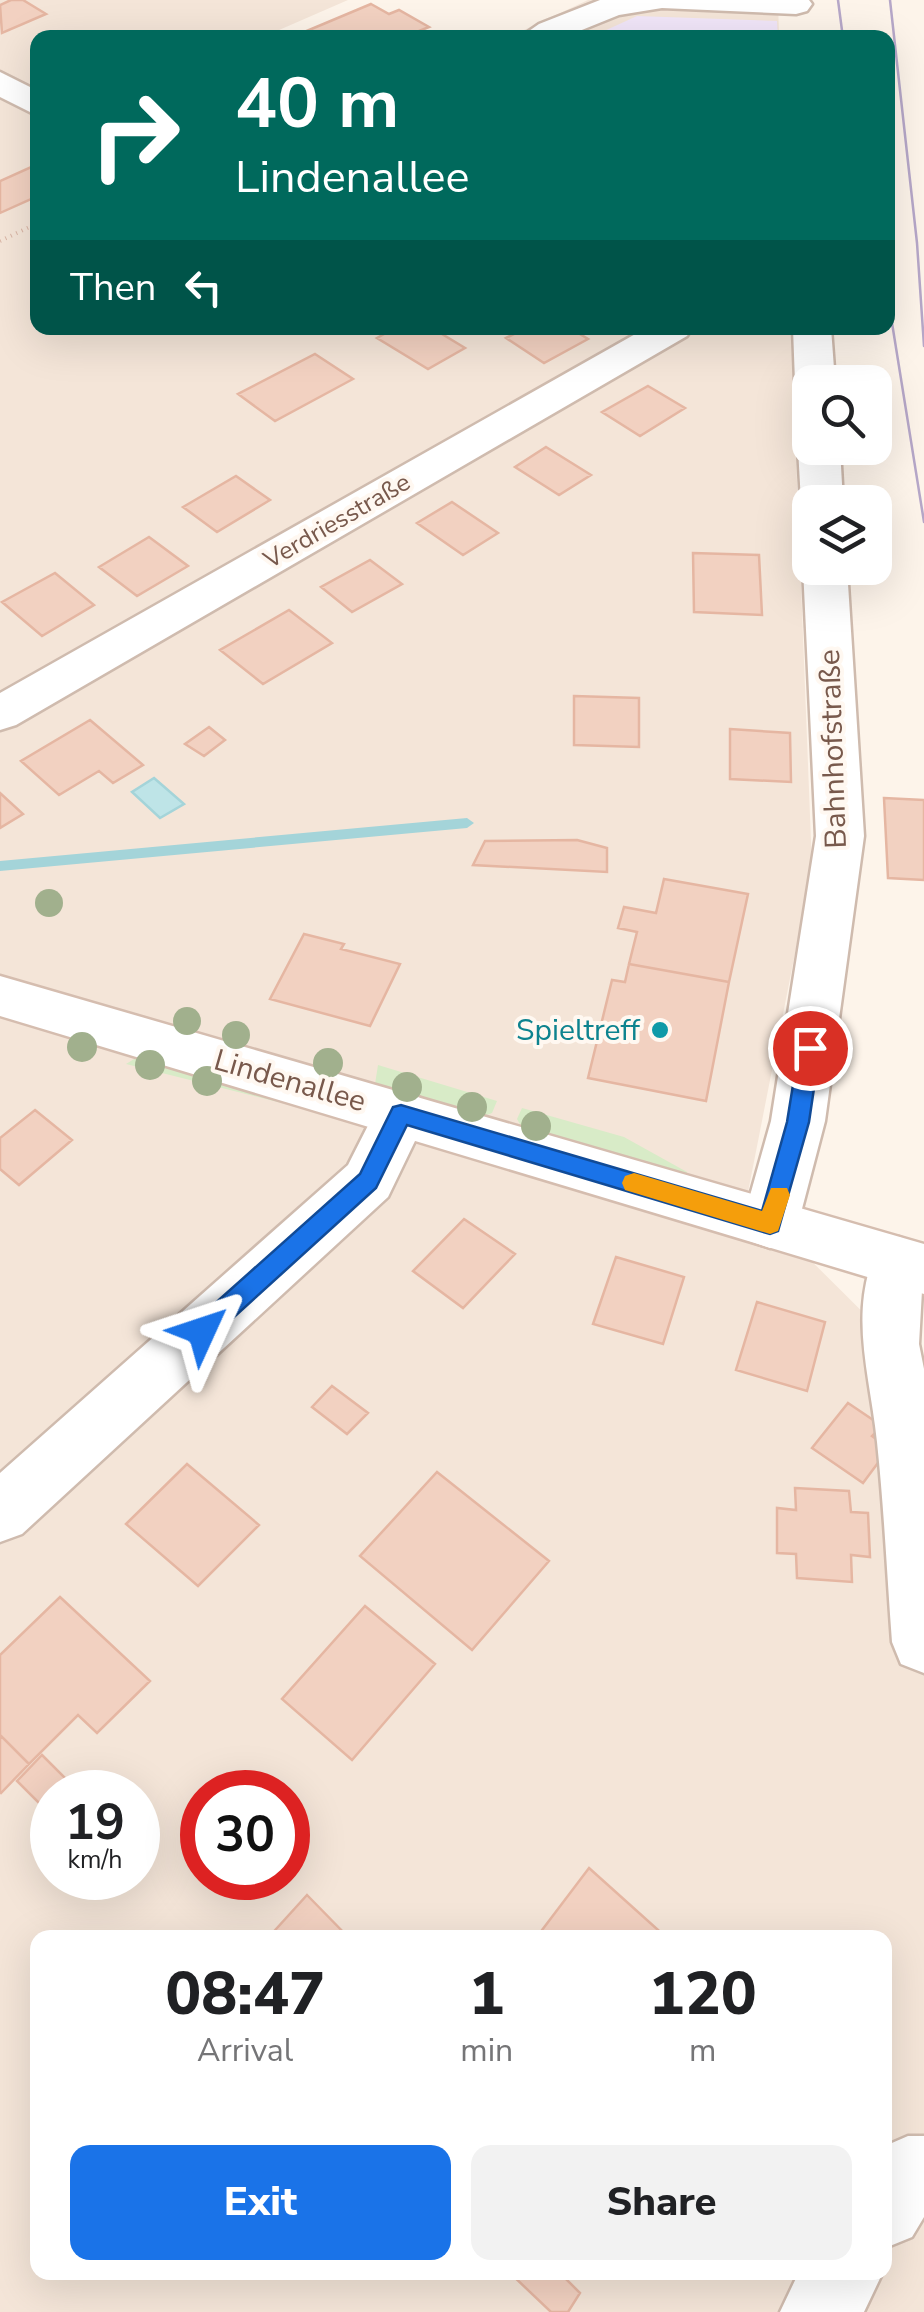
<!DOCTYPE html>
<html lang="en">
<head>
<meta charset="utf-8">
<style>
	body { margin:0; font-family:"Nunito Sans",sans-serif; background:#f2f2f2; color:#202124; height:100vh; display:flex; flex-direction:column; font-size:38px; white-space:nowrap }
	* { box-sizing:border-box; margin:0 }
	p { font-size:32px; color:#757577 }
	.icon { flex:none; width:55px; height:55px; fill:none; stroke:currentColor; stroke-width:2; stroke-linecap:round; stroke-linejoin:round }
	.map { position:relative; flex:1; overflow:hidden }
	.side { position:absolute; left:30px; top:1930px; width:862px; height:350px; display:flex; flex-direction:column; background:#fff; border-radius:20px; box-shadow:0 10px 40px #0002 }
	.side>* { flex:none }
	.top-card { position:absolute; left:30px; top:30px; width:865px; height:305px; border-radius:20px; box-shadow:0 10px 40px #0002; background:#00695c; color:#fff; overflow:hidden }
	.controls { position:absolute; left:792px; top:365px; display:grid; gap:20px }
	.controls a { display:grid; place-items:center; width:100px; height:100px; border-radius:20px; background:#fff; box-shadow:0 10px 40px #0002; font-size:50px }
	.speed { position:absolute; left:30px; top:1770px; display:flex; gap:20px; font-size:50px; font-weight:700; text-align:center }
	.speed>* { display:grid; place-content:center; width:130px; height:130px; border-radius:50%; background:#fff; box-shadow:0 10px 40px #0002; line-height:1 }
	.speed small { font-size:25px; font-weight:400 }
	.speed .limit { border:15px solid #d22; background:#fff; color:#111 }
	.pin { position:absolute; display:grid; place-items:center; width:85px; height:85px; color:#fff; margin:-42px; border:5px solid #fff; border-radius:50%; box-shadow:0 2px 10px #0007 }
	.me { position:absolute; width:110px; margin:-55px; rotate:48deg; stroke-linejoin:round; filter:drop-shadow(0 0 8px #0008) }
	.turn { display:flex; align-items:center; gap:35px; height:210px; padding:0 40px; font-size:45px }
	.turn .icon { width:130px; height:130px; stroke-width:2.5 }
	.turn b { display:block; font-size:70px; line-height:85px }
	.then { display:flex; align-items:center; height:95px; padding:0 40px; background:#0003; gap:20px; font-size:38px }
	.eta { display:flex; justify-content:space-evenly; align-items:center; height:170px; text-align:center }
	.eta b { font-size:60px; font-weight:800; line-height:70px }
	.action { display:flex; gap:20px; margin-top:auto; padding:20px 40px }
	.action a { flex:1; height:115px; border-radius:20px; background:#1a73e8; color:#fff; font-size:40px; font-weight:800; line-height:115px; text-align:center }
	.action a+a { background:#f2f2f2; color:#202124 }
	.map>svg:first-child { display:block }
	.residential { fill:#f4e5d8; fill-rule:evenodd }
	.education { fill:#f1e6f9 }
	.green { fill:#d8ebc7 }
	.water { fill:#bee4e7; stroke:#a4d4d9; stroke-width:2.5 }
	.lines { fill:none; stroke-linecap:round; stroke-linejoin:round }
	.stream { fill:#a4d4d9; fill-rule:evenodd }
	.building { fill:#f2d1c1; stroke:#e5b6a2; stroke-width:2.5 }
	.street-casing { stroke:#cfbbae; stroke-width:5 }
	.secondary-casing { stroke:#d5bdaf; stroke-width:5 }
	.path { stroke:#d8b4a4; stroke-width:4; stroke-dasharray:1 5; stroke-linecap:butt }
	.street { fill:#fff; fill-rule:evenodd }
	.secondary { fill:#fff; fill-rule:evenodd }
	.tram { stroke:#b6a7c8; stroke-width:2.5 }
	.tree { fill:#a1b08d }
	.route { fill:#1a73e8; stroke:#114b97; stroke-width:2.5 }
	.slow { fill:#f59e0b }
	.culture-dot { fill:#0f9aa8; stroke:#fff8f1; stroke-width:4 }
	.labels { text-anchor:middle; dominant-baseline:central; stroke-width:8; stroke-linejoin:round; paint-order:stroke }
	.far-street-label { font-size:25px; fill:#78594c; stroke:#fff8f1 }
	.street-label { font-size:30px; fill:#78594c; stroke:#fff8f1 }
	.culture-label { font-size:30px; fill:#0d838f; stroke:#fff8f1; text-anchor:end }
</style>
</head>
<body>
<div class="map">
<svg width="924" height="2312" viewBox="0 0 924 2312">
	<rect width="100%" height="100%" fill="#fdf4ea"/>
	<path class="residential" d="M 0,0 L 348,0 L 263,37 L 38,38 L 38,328 L 791,328 L 812,867 L 747,1197 L 924,1373 L 924,2312 L 0,2312 ZM 52,1792 L 138,1792 L 138,1878 L 52,1878 ZM 202,1792 L 288,1792 L 288,1878 L 202,1878 ZM 38,1938 L 885,1938 L 885,2272 L 38,2272 Z
		M 588,0 L 778,0 L 779,37 L 507,38 Z"/>
	<path class="education" d="M 637,16 L 777,21 L 778,37 L 591,37 Z"/>
	<path class="green" d="M 139,1056 L 304,1105 L 302,1108 L 126,1064 Z
		M 378,1065 L 497,1101 L 492,1113 L 482,1117 L 375,1084 Z
		M 522,1108 L 624,1137 L 687,1172 L 686,1177 L 522,1128 L 517,1119 Z"/>
	<path class="water" d="M 154,778 L 184,804 L 160,818 L 132,792 Z"/>
	<g class="lines">
		<path class="stream" d="M 467,818 L 474,823 L 467,828 L 0,871 L 0,861 Z"/>
	</g>
	<path class="building" d="M 11,0 L 23,0 L 46,14 L 2,33 L 0,5 Z
		M 371,4 L 389,14 L 399,10 L 429,27 L 419,31 L 430,38 L 290,38 Z
		M 38,164 L 38,196 L 0,213 L 0,181 Z
		M 395,328 L 432,328 L 465,348 L 428,369 L 377,338 Z
		M 526,328 L 570,328 L 588,339 L 544,363 L 506,338 Z
		M 315,354 L 353,379 L 275,421 L 238,394 Z
		M 648,386 L 685,408 L 640,436 L 602,412 Z
		M 546,447 L 591,475 L 559,495 L 515,467 Z
		M 236,476 L 270,500 L 217,532 L 183,507 Z
		M 452,502 L 498,533 L 463,555 L 417,523 Z
		M 149,537 L 188,566 L 137,596 L 99,567 Z
		M 693,553 L 759,555 L 762,615 L 694,612 Z
		M 370,560 L 402,584 L 352,612 L 321,587 Z
		M 55,573 L 94,605 L 42,636 L 2,602 Z
		M 289,610 L 332,643 L 263,684 L 220,650 Z
		M 574,696 L 639,698 L 639,747 L 574,745 Z
		M 90,720 L 143,765 L 113,783 L 99,771 L 59,795 L 21,761 Z
		M 209,727 L 225,740 L 204,756 L 185,744 Z
		M 730,729 L 790,733 L 791,782 L 730,779 Z
		M 0,793 L 23,814 L 0,828 Z
		M 884,798 L 924,800 L 924,880 L 888,878 Z
		M 577,840 L 607,848 L 607,872 L 473,865 L 485,841 Z
		M 664,879 L 748,894 L 729,982 L 629,964 L 637,932 L 618,928 L 624,907 L 656,913 Z
		M 304,934 L 344,944 L 341,949 L 400,964 L 370,1026 L 270,999 Z
		M 629,964 L 729,982 L 706,1101 L 588,1078 L 612,980 L 625,982 Z
		M 35,1110 L 72,1140 L 19,1185 L 0,1169 L 0,1138 Z
		M 464,1219 L 515,1254 L 463,1308 L 413,1271 Z
		M 616,1257 L 684,1277 L 663,1344 L 593,1324 Z
		M 757,1302 L 825,1322 L 807,1391 L 736,1370 Z
		M 332,1386 L 368,1413 L 347,1434 L 312,1407 Z
		M 848,1403 L 882,1426 L 872,1436 L 889,1448 L 863,1483 L 812,1448 Z
		M 187,1464 L 259,1525 L 198,1586 L 126,1524 Z
		M 437,1472 L 549,1561 L 472,1650 L 360,1556 Z
		M 795,1488 L 849,1491 L 851,1512 L 868,1513 L 870,1557 L 851,1555 L 852,1582 L 797,1578 L 796,1554 L 777,1553 L 777,1508 L 796,1510 Z
		M 60,1597 L 150,1681 L 97,1733 L 78,1715 L 29,1764 L 0,1735 L 0,1655 Z
		M 365,1606 L 435,1664 L 352,1760 L 282,1699 Z
		M 0,1735 L 29,1764 L 1,1793 L 0,1792 Z
		M 42,1755 L 79,1792 L 52,1792 L 52,1816 L 17,1781 Z
		M 589,1868 L 667,1938 L 536,1938 Z
		M 307,1895 L 349,1938 L 268,1938 Z
		M 509,2272 L 559,2272 L 580,2293 L 568,2312 L 551,2312 Z"/>
	<g class="lines">
		<defs>
			<path id="street" d="M 809,0 L 812,4 L 807,11 L 796,14 L 662,8 L 619,15 L 562,38 L 519,38 L 539,24 L 600,0 Z
				M 0,72 L 38,91 L 38,116 L 0,97 Z
				M 646,328 L 692,328 L 687,336 L 16,725 L 0,730 L 0,693 Z
				M 793,328 L 831,328 L 835,382 L 810,382 L 810,393 L 801,390 L 795,382 Z
				M 810,438 L 810,448 L 840,448 L 843,502 L 810,502 L 810,512 L 801,502 L 798,448 Z
				M 810,558 L 810,568 L 847,568 L 864,836 L 825,1121 L 798,1224 L 790,1241 L 770,1248 L 750,1241 L 742,1224 L 771,1121 L 816,836 L 803,568 Z
				M 401,1092 L 420,1098 L 428,1114 L 388,1197 L 22,1534 L 0,1542 L 0,1473 L 348,1165 L 382,1098 Z
				M 899,1237 L 919,1245 L 924,1255 L 919,1344 L 924,1369 L 924,1673 L 901,1664 L 892,1642 C 887,1575 884,1508 877,1442 C 870,1374 847,1310 879,1245 Z
				M 908,2136 L 924,2136 L 924,2217 L 912,2237 L 885,2248 L 885,2146 Z
				M 799,2272 L 883,2272 L 864,2312 L 780,2312 Z"/>
			<path id="secondary" d="M 0,976 L 924,1244 L 924,1294 L 0,1016 Z"/>
		</defs>
		<use href="#street" class="street-casing"/>
		<use href="#secondary" class="secondary-casing"/>
		<path class="path" d="M 0,241 L 38,223"/>
		<use href="#street" class="street"/>
		<use href="#secondary" class="secondary"/>
		<path class="tram" d="M 838,0 L 843,38
			M 890,0 L 917,243 L 924,346
			M 888,298 L 924,522"/>
	</g>
	<g class="tree">
		<circle cx="49" cy="903" r="14"/>
		<circle cx="187" cy="1021" r="14"/>
		<circle cx="236" cy="1035" r="14"/>
		<circle cx="82" cy="1047" r="15"/>
		<circle cx="328" cy="1063" r="15"/>
		<circle cx="150" cy="1065" r="15"/>
		<circle cx="207" cy="1081" r="15"/>
		<circle cx="407" cy="1087" r="15"/>
		<circle cx="472" cy="1107" r="15"/>
		<circle cx="536" cy="1126" r="15"/>
	</g>
	<path class="route" d="M 810,1039 L 820,1048 L 809,1122 L 778,1231 L 770,1234 L 407,1125 L 376,1188 L 211,1338 L 202,1341 L 193,1338 L 190,1331 L 193,1323 L 360,1174 L 393,1107 L 401,1105 L 762,1211 L 787,1122 L 799,1048 Z"/>
	<path class="slow" d="M 634,1173 L 762,1211 L 771,1188 L 787,1188 L 790,1195 L 778,1231 L 770,1234 L 625,1190 L 622,1183 L 625,1176 Z"/>
	<circle class="culture-dot" cx="660" cy="1030" r="10"/>
	<g class="labels">
		<g class="far-street-label">
			<text transform="translate(337 521) rotate(-30)">Verdriesstraße</text>
		</g>
		<g class="street-label">
			<text transform="translate(833 749) rotate(-92)">Bahnhofstraße</text>
			<text transform="translate(290 1081) rotate(16)">Lindenallee</text>
		</g>
		<g class="culture-label">
			<text x="640" y="1030">Spieltreff</text>
		</g>
	</g>
</svg>
<div class="controls">
<a><svg class="icon" aria-label="search" viewBox="0 0 24 24"><circle cx="10" cy="10" r="6"/><path d="M15 15l6 6"/></svg></a>
<a><svg class="icon" aria-label="layers" viewBox="0 0 24 24"><path d="M12 4l9 5-9 5-9-5zM3 14l9 5 9-5"/></svg></a>
</div>
<div class="speed"><div>19<small>km/h</small></div><div class="limit">30</div></div>
<div class="pin" style="left:810px;top:1048px;background:#d93025"><svg class="icon" aria-label="arrive" viewBox="0 0 24 24"><path d="M6 21V4h12l-3 4 3 4H6"/></svg></div>
<svg class="me" style="left:202px;top:1331px" viewBox="-20 -20 40 40"><path d="M0-17L14 15 0 8-14 15z" fill="#1a73e8" stroke="#fff" stroke-width="4"/></svg>
<div class="top-card">
<div class="turn"><svg class="icon" aria-label="right" viewBox="0 0 24 24"><path d="M7 20v-9h11M14 6l5 5-5 5"/></svg><div><b>40 m</b>Lindenallee</div></div>
<div class="then">Then<svg class="icon" aria-label="left" viewBox="0 0 24 24"><path d="M17 20v-9H6M10 6l-5 5 5 5"/></svg></div>
</div>
<section class="side">
<div class="eta">
<div><b>08:47</b><p>Arrival</p></div>
<div><b>1</b><p>min</p></div>
<div><b>120</b><p>m</p></div>
</div>
<div class="action"><a>Exit</a><a>Share</a></div>
</section>
</div>
</body>
</html>
